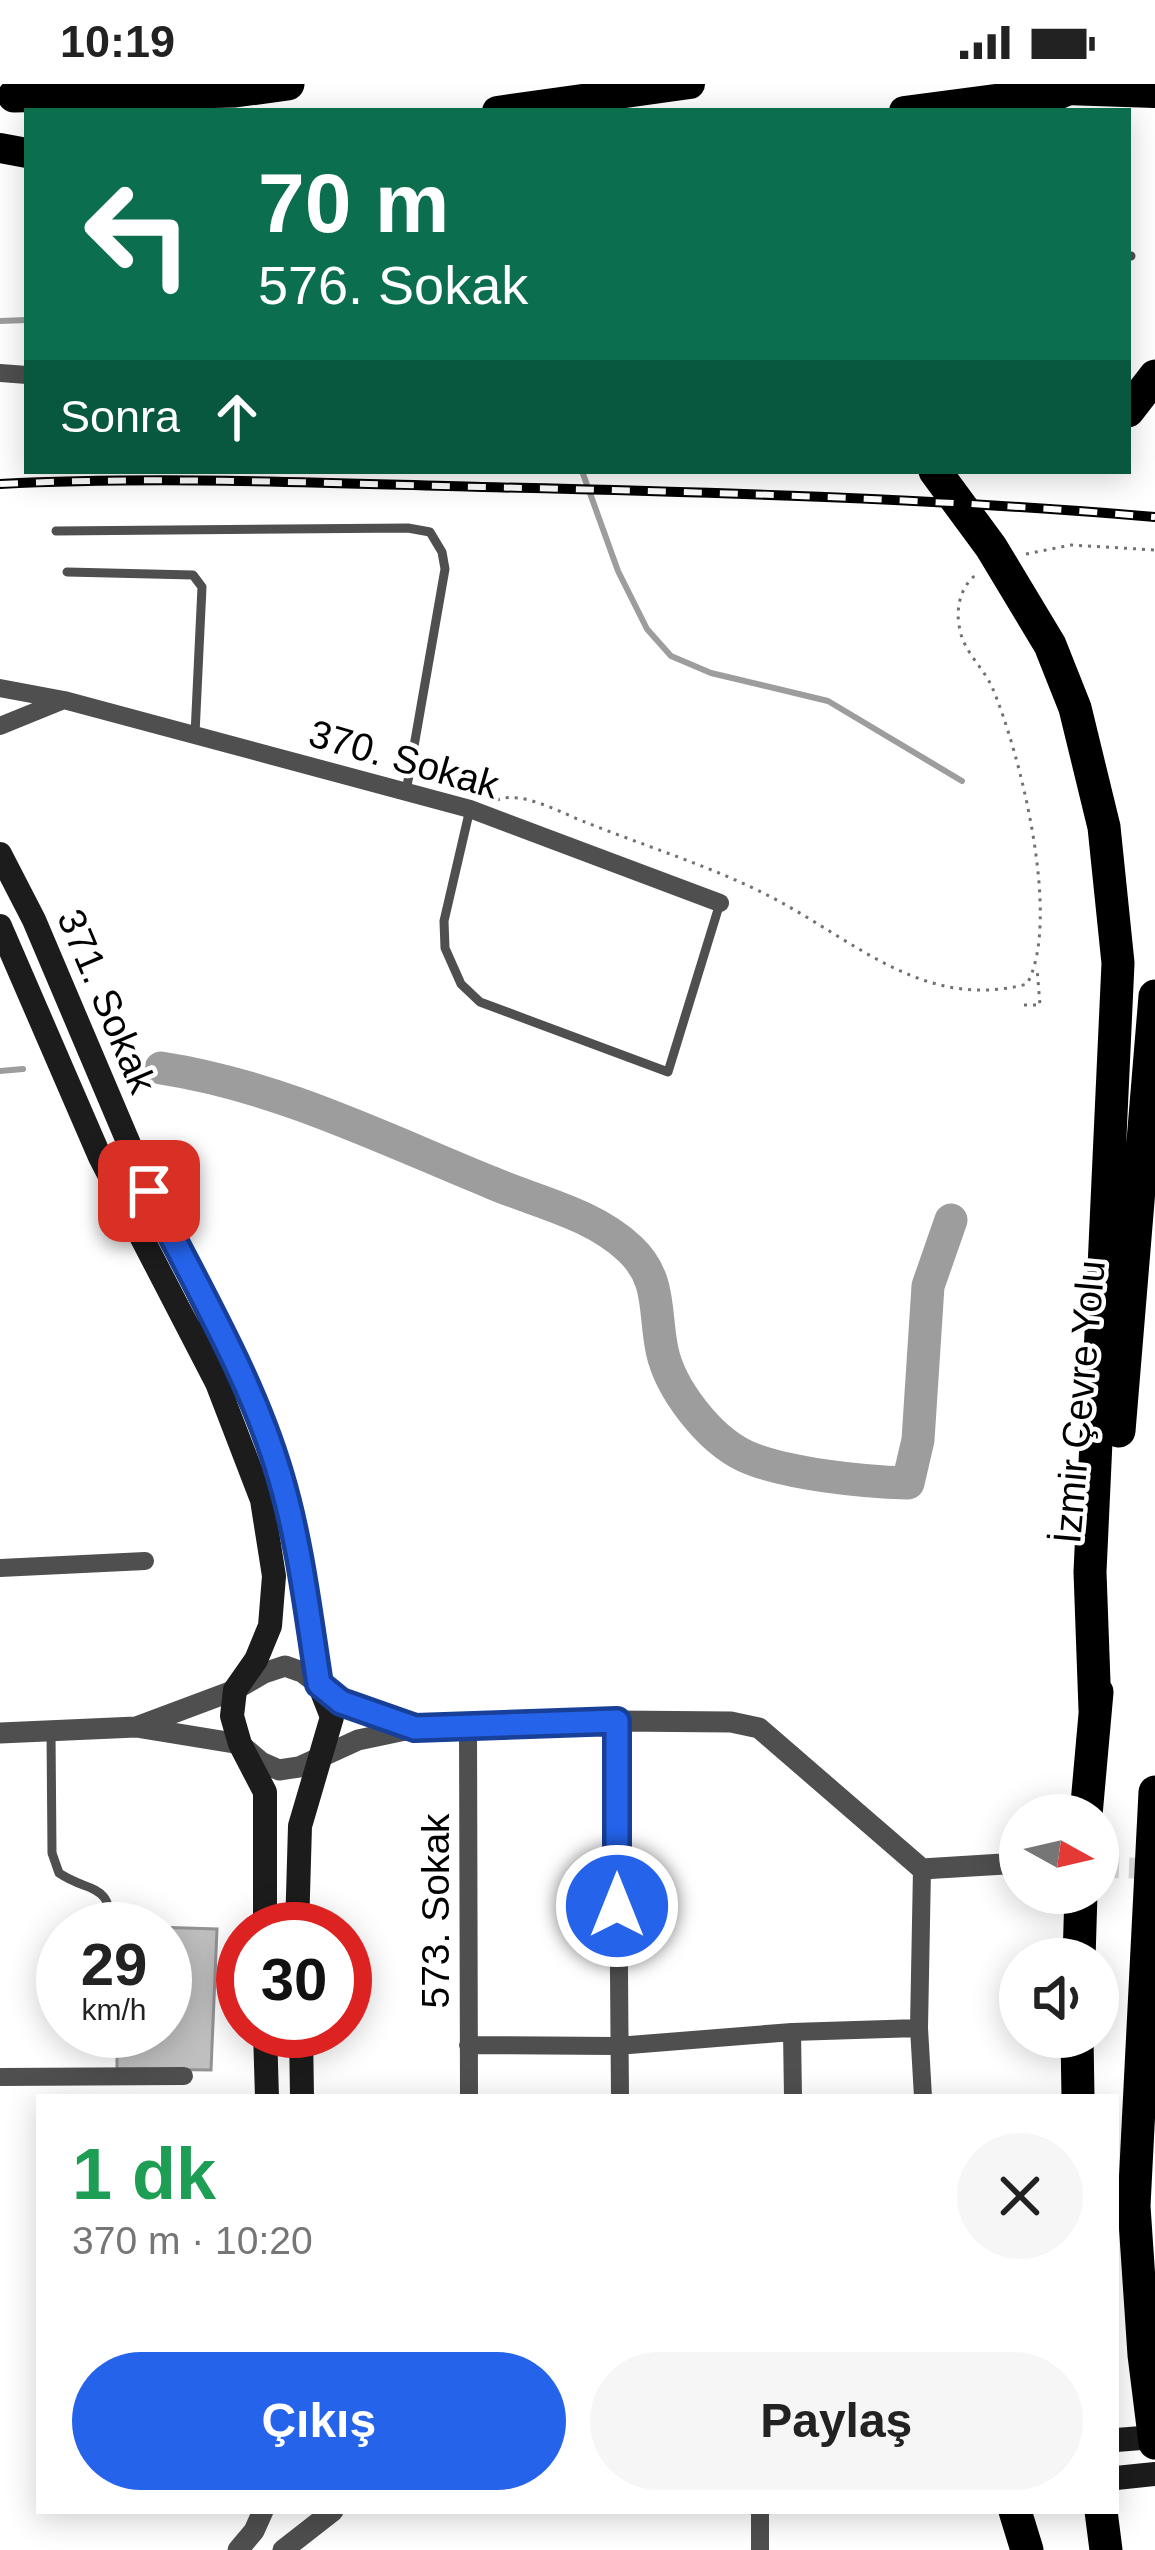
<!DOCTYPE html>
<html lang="tr">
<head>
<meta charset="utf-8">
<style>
	body { margin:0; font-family:Helvetica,sans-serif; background:#f6f6f6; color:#222; height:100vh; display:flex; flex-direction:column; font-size:45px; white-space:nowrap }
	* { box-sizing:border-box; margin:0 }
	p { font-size:39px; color:#767676 }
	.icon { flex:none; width:66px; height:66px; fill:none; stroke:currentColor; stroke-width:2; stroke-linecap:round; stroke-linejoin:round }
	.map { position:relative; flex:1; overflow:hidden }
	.details { position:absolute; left:36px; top:2010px; width:1083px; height:420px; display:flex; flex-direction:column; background:#fff; border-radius:0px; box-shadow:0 6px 30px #0003 }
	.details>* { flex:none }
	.top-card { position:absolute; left:24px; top:24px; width:1107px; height:366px; border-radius:0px; box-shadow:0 6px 30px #0003; background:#0b6e4f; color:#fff; overflow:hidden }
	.needle { width:78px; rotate:98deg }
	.tools { position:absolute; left:999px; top:1710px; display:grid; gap:24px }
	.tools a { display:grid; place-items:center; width:120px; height:120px; border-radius:50%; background:#fff; box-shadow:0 6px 30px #0003; font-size:60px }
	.speed { position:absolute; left:36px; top:1818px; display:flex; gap:24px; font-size:60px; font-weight:700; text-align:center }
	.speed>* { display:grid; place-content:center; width:156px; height:156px; border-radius:50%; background:#fff; box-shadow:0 6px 30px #0003; line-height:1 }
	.speed small { font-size:30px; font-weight:400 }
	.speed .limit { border:18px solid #d22; background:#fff; color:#111 }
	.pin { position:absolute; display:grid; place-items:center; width:102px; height:102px; color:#fff; margin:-51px; border-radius:24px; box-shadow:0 6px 18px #0006 }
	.me { position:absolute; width:132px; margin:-66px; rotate:0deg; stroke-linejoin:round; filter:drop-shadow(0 0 9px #0008) }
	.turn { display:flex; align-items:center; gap:42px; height:252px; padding:0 36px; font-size:54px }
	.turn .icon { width:156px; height:156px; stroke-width:2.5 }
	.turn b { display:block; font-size:84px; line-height:102px }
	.then { display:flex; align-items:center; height:114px; padding:0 36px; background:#0003; gap:24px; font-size:45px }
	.round { display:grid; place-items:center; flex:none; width:126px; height:126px; border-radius:63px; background:#f6f6f6 }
	.overview { display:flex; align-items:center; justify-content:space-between; height:204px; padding:0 36px }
	h1 { font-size:72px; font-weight:800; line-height:90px; color:#1e9e55 }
	.button { display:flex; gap:24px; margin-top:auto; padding:24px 36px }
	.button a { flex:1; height:138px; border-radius:72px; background:#2563eb; color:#fff; font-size:48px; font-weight:800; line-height:138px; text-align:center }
	.button a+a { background:#f6f6f6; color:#222 }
	.status { display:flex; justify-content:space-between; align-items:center; height:84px; padding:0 60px; background:#fff; direction:ltr }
	.status svg { height:33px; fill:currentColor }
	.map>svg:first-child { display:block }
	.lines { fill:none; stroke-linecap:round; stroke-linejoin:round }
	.stream { stroke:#9d9d9d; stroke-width:6 }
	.river { stroke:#9d9d9d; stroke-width:33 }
	.building { fill:#bfbfbf; stroke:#939393; stroke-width:3 }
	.tertiary-tunnel { stroke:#d9d9d9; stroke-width:21; stroke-dasharray:21 10; stroke-linecap:butt }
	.path { stroke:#717171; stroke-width:3; stroke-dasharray:3 6; stroke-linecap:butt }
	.service { stroke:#4f4f4f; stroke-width:9 }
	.minor { stroke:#4f4f4f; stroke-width:18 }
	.tertiary { stroke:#4f4f4f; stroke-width:21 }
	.secondary { stroke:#1c1c1c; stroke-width:24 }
	.trunk { stroke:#000; stroke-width:30 }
	.motorway { stroke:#000; stroke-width:33 }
	.rail-casing { stroke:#000; stroke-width:10 }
	.rail { stroke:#fff; stroke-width:6; stroke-dasharray:18; stroke-linecap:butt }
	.route-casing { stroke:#184099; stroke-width:30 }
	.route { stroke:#2563eb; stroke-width:21 }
	.labels { text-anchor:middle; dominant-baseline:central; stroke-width:9; stroke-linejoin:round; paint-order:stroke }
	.street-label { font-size:39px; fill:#000; stroke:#fff }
</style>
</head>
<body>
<div class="status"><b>10:19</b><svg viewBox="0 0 49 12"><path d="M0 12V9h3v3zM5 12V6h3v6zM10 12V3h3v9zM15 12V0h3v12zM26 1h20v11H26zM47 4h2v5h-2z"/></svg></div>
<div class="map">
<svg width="1155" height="2466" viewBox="0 0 1155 2466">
	<rect width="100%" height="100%" fill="#fff"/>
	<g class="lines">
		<path class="stream" d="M 0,237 L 27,236
			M 582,387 L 618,487 L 647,545 L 671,572 L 711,589 L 828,617 L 962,697
			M 0,987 L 23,985"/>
		<path class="river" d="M 161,984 C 278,1002 382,1054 490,1098 C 536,1118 592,1129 630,1165 C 662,1195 654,1228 662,1266 C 670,1305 709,1355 745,1372 C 784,1390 865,1398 908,1399 L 918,1356 L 928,1202 L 951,1136"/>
	</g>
	<path class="building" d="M 120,1842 L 217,1845 L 211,1986 L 117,1985 L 117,1947 L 165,1947 L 165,1845 Z"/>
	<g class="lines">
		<path class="tertiary-tunnel" d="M 1098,1783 L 1155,1785"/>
		<path class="path" d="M 1026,470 L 1071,461 L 1155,466
			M 497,716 C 522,706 561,729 585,738 C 647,763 714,783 773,814 C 857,858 925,927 1027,900 C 1062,836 1020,668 992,603 C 983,583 964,568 960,546 C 955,525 960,502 978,489
			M 1024,921 L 1040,921 L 1037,884"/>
		<path class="service" d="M 1128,172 L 1131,172
			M 56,447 L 408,444 L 430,448 L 442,468 L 445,485 L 406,708
			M 67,488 L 193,491 L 202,503 L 195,650
			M 470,725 L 444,837 L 445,864 L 461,900 L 480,918 L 668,988 L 720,819
			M 51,1647 L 52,1769 L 59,1789 C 90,1810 111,1797 111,1845
			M 111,1967 L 111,1947"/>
		<path class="minor" d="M 0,289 L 27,291
			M 0,604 L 64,616 L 470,725 L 720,819
			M 0,642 L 64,616
			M 0,1484 L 145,1477
			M 617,1637 L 620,2013
			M 468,1642 L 469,2013
			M 922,1785 L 919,1944 L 923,2013
			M 792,1948 L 793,2013
			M 468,1961 L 617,1962 L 792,1948 L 919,1944
			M 0,1993 L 184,1992
			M 760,2427 L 760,2466"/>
		<path class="tertiary" d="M 136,1643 L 235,1606 L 264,1589 L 285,1582 L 302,1588 L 341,1618 L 413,1644
			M 0,1649 L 136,1643 L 240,1660 L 261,1678 L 279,1686 L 299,1683 L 358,1656 L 415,1644 L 617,1637 L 731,1638 L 759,1644 L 922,1785 L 1020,1779
			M 238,2466 L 254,2447 L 263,2427
			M 283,2466 L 333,2427"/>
		<path class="secondary" d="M 0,770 L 34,836 L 149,1107 L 264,1345 L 280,1391 L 296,1454 L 319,1600 L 332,1633 L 300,1742 L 297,1845
			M 0,842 L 100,1073 L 217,1299 L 262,1416 L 274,1492 L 270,1542 L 256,1576 L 235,1606 L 232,1632 L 240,1660 L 265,1708 L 265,1845
			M 265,1947 L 267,2013
			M 301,1947 L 302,2013
			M 1116,2356 L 1155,2353
			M 1116,2394 L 1155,2390"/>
		<path class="trunk" d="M 497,27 L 690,0
			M 904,27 L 1065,6 L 1155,9
			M 0,64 L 27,69"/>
		<path class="motorway" d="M 14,12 L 235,7 L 288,0
			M 1016,27 L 1065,6
			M 1128,327 L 1155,292
			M 935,387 L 991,463 L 1050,561 L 1075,624 L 1104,743 L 1118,879 L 1090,1488 L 1095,1626
			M 1119,1347 L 1155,912
			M 1155,1708 L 1134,2122 L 1144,2271 L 1155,2359
			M 1086,1731 L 1097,1608
			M 1079,1875 L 1081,1809
			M 1077,1953 L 1078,2013
			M 1015,2427 L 1027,2466
			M 1101,2427 L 1106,2466"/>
		<defs>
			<path id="rail" d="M 0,400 C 161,392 321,399 482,403 C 707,408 931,414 1155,433"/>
		</defs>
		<use href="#rail" class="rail-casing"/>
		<use href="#rail" class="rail"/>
	</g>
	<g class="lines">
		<defs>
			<path id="route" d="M 149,1107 C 194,1199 251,1292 280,1392 C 300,1459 308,1530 319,1600 L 341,1618 L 415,1644 L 617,1637 L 617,1822"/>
		</defs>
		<use href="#route" class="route-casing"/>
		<use href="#route" class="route"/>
	</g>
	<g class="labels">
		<g class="street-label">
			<text transform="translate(404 675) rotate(16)">370. Sokak</text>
			<text transform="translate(107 917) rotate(67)">371. Sokak</text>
			<text transform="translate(1079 1318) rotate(-85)">İzmir Çevre Yolu</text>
			<text transform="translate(435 1827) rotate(-90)">573. Sokak</text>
		</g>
	</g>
</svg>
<div class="tools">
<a><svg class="needle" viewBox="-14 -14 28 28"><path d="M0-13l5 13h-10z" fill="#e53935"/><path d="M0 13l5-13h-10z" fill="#767676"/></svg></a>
<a><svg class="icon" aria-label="sound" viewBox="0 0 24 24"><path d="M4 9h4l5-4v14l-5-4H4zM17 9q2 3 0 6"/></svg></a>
</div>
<div class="speed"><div>29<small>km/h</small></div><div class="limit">30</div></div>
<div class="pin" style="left:149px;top:1107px;background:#d93025"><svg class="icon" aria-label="arrive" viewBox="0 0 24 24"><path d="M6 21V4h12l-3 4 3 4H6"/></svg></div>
<svg class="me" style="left:617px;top:1822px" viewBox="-20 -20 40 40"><circle r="17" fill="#2563eb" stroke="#fff" stroke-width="3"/><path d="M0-11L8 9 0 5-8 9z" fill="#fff"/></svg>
<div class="top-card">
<div class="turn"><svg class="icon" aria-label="left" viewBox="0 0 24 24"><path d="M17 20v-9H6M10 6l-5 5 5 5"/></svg><div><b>70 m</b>576. Sokak</div></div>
<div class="then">Sonra<svg class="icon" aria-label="ahead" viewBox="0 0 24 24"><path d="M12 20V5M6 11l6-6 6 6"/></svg></div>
</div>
<section class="details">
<div class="overview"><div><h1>1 dk</h1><p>370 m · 10:20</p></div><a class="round"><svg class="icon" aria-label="close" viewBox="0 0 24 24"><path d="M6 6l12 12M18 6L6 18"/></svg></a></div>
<div class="button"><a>Çıkış</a><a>Paylaş</a></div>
</section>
</div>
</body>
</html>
